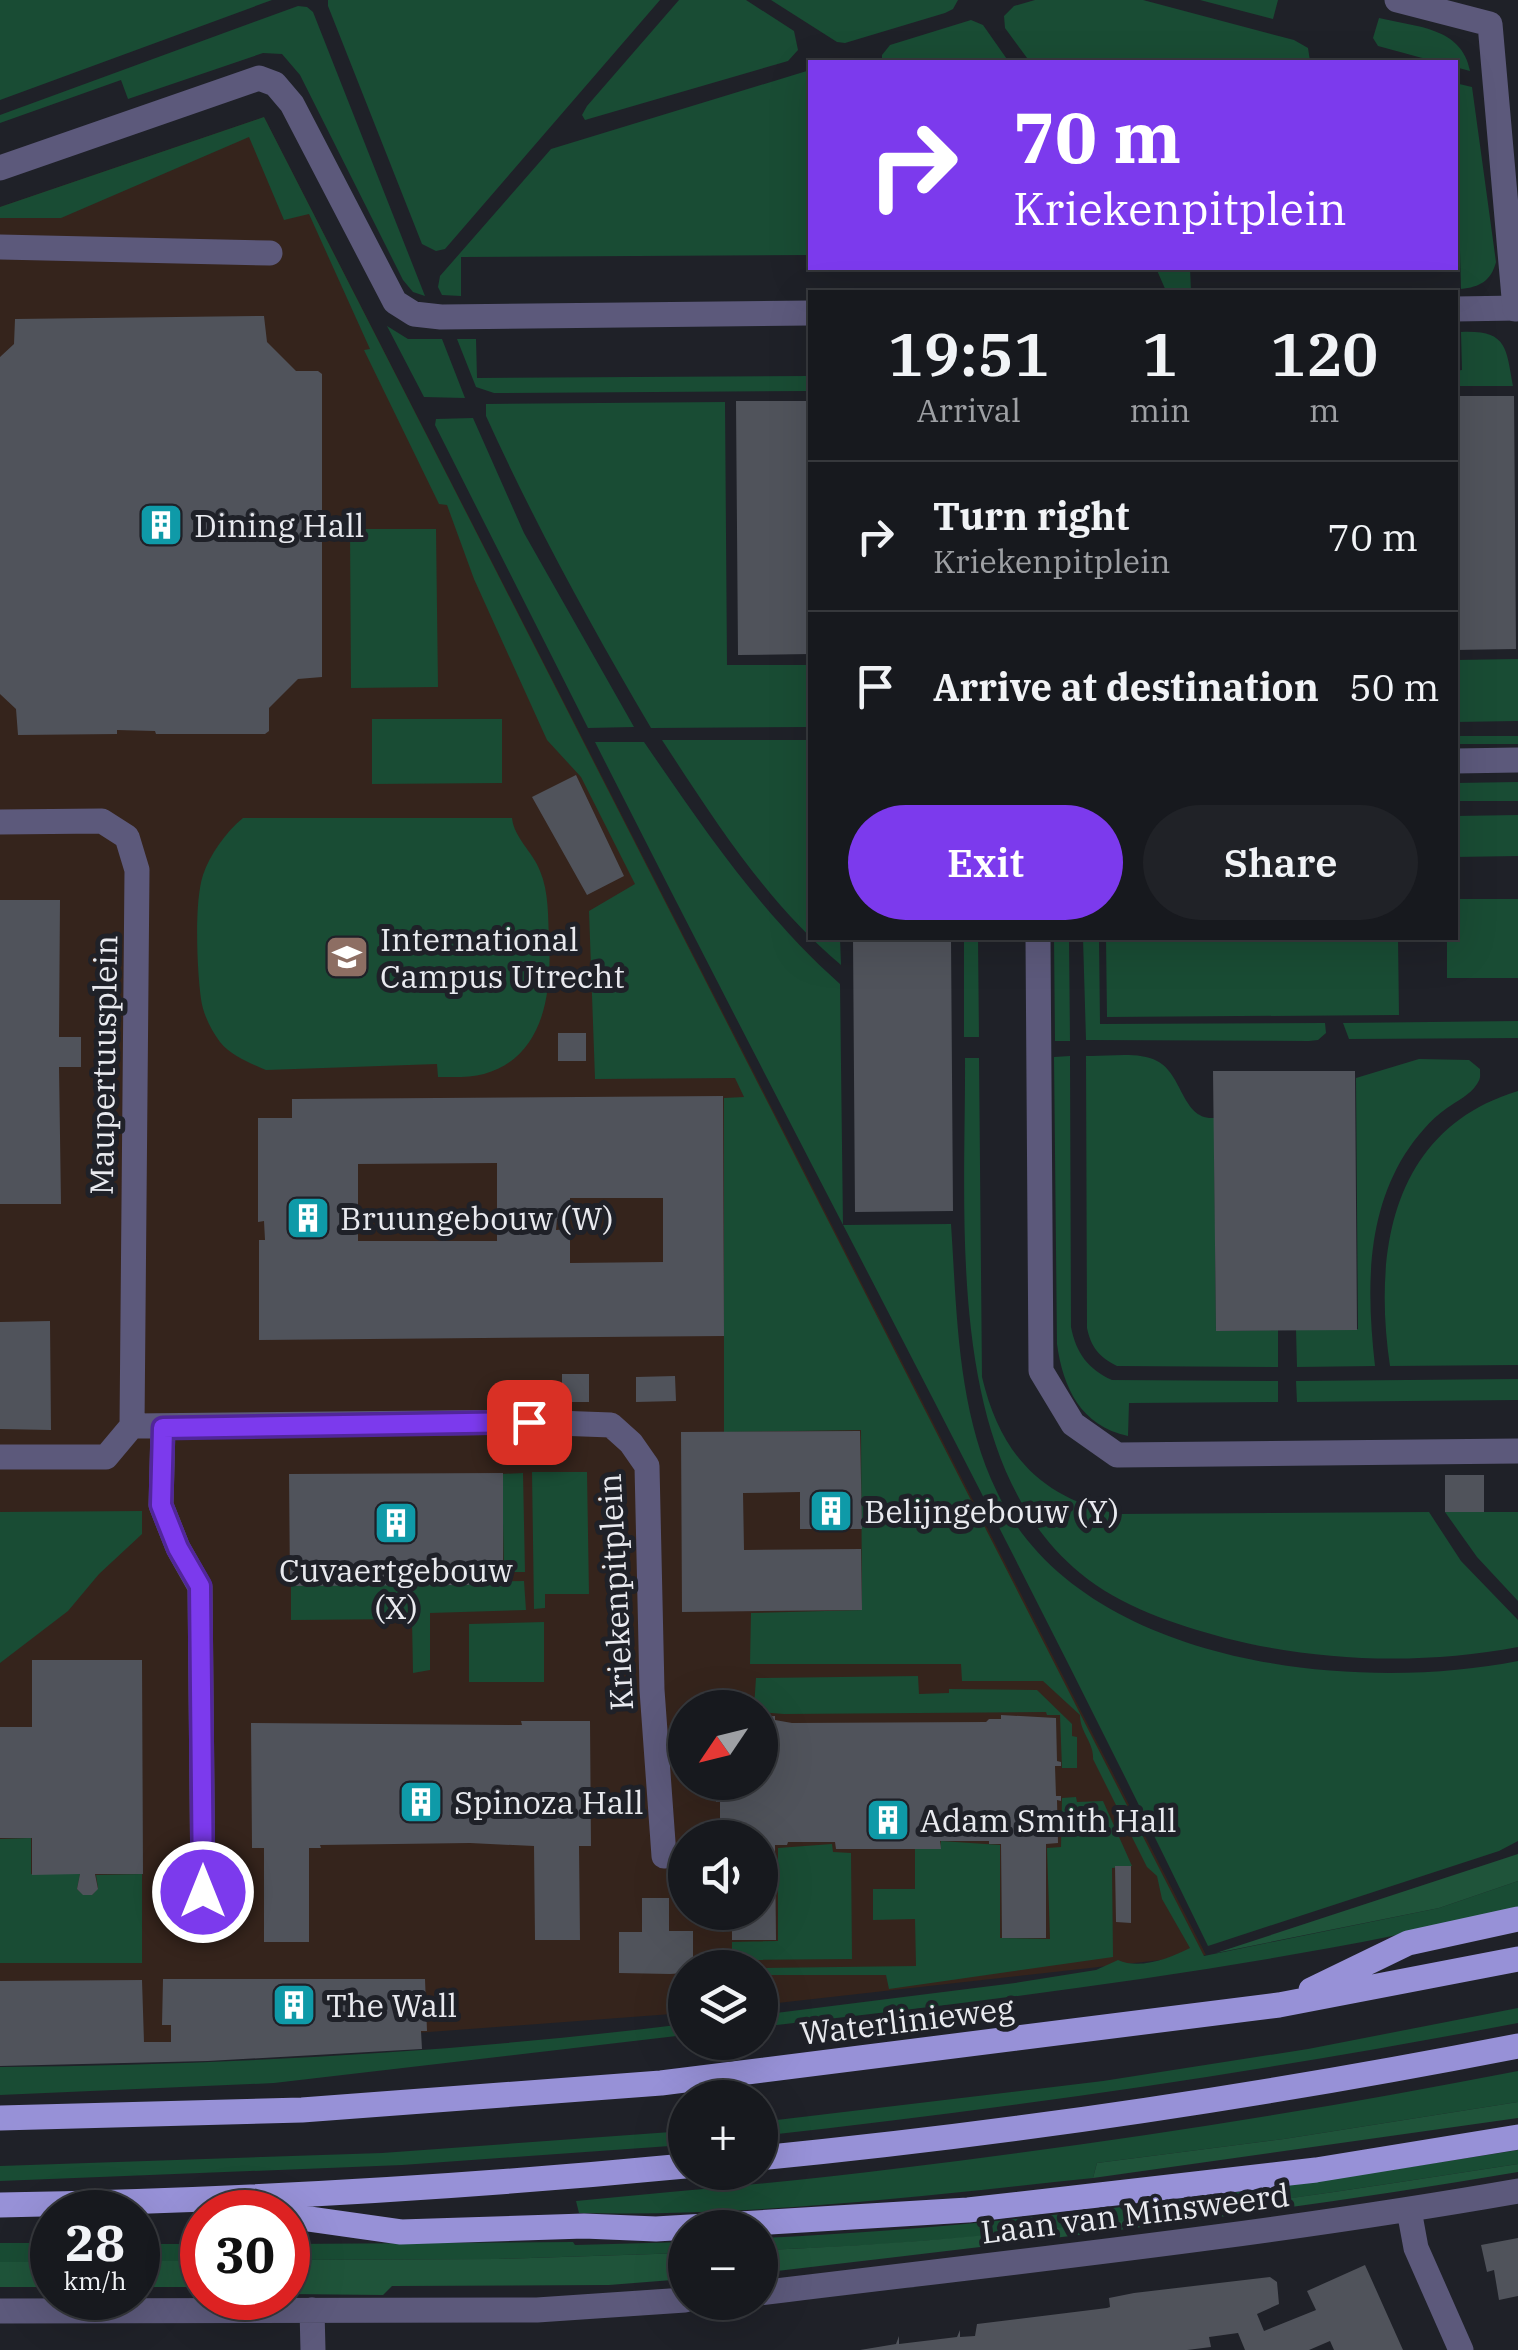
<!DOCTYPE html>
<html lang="en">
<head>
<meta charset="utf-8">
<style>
	body { margin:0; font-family:"IBM Plex Serif",serif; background:#202227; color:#f1f3f6; height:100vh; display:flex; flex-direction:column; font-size:38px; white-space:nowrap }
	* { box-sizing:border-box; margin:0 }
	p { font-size:32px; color:#9ea0a4 }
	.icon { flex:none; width:55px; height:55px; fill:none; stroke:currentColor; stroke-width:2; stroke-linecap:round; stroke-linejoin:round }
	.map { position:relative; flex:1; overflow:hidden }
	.sheet { position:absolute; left:808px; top:290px; width:650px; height:650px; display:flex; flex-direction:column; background:#17191e; border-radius:0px; box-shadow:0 10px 40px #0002,0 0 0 2px #36383c }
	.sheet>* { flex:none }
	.top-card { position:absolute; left:808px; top:60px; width:650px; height:210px; border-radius:0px; box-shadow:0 10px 40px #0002,0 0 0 2px #36383c; background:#7c3aed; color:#fff; overflow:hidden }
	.needle { width:65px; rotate:235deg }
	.tools { position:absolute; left:668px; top:1690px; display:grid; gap:20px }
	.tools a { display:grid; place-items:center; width:110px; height:110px; border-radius:50%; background:#17191e; box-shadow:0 10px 40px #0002,0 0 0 2px #36383c; font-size:50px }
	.speed { position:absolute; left:30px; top:2190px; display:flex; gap:20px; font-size:50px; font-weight:700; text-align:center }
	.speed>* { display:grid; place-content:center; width:130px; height:130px; border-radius:50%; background:#17191e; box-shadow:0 10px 40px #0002,0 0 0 2px #36383c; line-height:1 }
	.speed small { font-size:25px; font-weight:400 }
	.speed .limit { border:15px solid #d22; background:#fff; color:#111 }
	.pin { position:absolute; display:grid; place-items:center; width:85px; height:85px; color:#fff; margin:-42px; border-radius:20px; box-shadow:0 5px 15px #0006 }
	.me { position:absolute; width:110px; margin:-55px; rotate:0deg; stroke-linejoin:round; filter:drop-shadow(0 0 8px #0008) }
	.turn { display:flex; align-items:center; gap:35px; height:210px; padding:0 40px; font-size:45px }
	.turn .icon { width:130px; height:130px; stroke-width:2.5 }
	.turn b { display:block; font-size:70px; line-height:85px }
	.eta { display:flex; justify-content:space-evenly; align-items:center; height:170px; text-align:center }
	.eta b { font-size:60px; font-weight:600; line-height:70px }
	.primary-button { display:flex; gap:20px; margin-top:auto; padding:20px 40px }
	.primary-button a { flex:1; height:115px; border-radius:60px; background:#7c3aed; color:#fff; font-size:40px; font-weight:600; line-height:115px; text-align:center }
	.primary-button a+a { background:#202227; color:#f1f3f6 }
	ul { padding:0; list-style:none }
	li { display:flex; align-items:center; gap:30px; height:150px; padding:0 40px; border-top:2px solid #36383c }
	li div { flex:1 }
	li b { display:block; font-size:38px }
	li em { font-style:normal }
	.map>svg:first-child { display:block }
	.education { fill:#35241c; fill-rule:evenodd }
	.green { fill:#194c34 }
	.forest { fill:#1f543a }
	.building { fill:#50535b; fill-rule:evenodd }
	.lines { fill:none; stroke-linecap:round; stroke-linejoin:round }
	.service { stroke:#5c597b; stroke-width:25 }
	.pedestrian { stroke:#5c597b; stroke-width:25 }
	.minor { stroke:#5c597b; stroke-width:25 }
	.primary { stroke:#9791d7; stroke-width:25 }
	.route-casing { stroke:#51269a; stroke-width:25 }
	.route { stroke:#7c3aed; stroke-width:18 }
	.labels { text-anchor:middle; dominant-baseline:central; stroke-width:10; stroke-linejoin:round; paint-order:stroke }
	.poi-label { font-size:32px; fill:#e9eaef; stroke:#1f2128; text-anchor:start }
	.street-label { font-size:32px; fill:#e9eaef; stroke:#1f2128 }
</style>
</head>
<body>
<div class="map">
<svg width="1518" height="2350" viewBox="0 0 1518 2350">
	<rect width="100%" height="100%" fill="#1f2128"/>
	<path class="education" d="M 264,117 L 1206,1955 L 760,2005 L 760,1968 L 685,1968 L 685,2013 L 227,2047 L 0,2055 L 0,207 ZM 685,1708 L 760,1708 L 760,1782 L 685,1782 ZM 685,1838 L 760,1838 L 760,1912 L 685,1912 Z"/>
	<path class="green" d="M 0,0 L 272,0 L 0,100 Z
		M 328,0 L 660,0 L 445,249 L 436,251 L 422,244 L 328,6 Z
		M 679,0 L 746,0 L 794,31 L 798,50 L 788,61 L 585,120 L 582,115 L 587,106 Z
		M 771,0 L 958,0 L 953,9 L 945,13 L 845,43 L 837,42 Z
		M 1035,0 L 1143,0 L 1294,40 L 1308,48 L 1310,61 L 1030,62 L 1005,28 L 1004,16 L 1014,6 Z
		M 1200,0 L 1278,0 L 1273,19 Z
		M 298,6 L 307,7 L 313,12 L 425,296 L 413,292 L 403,280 L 300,75 L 282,54 L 263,53 L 128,99 L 121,80 L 0,123 L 0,115 Z
		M 1379,18 C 1416,27 1462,27 1470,71 L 1455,67 L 1455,62 L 1437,62 L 1378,46 L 1373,38 Z
		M 971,20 L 983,25 L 1009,62 L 882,62 L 882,55 L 890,45 Z
		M 810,70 L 810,255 L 461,257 L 461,296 L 442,295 L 438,287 L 440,276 L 551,149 Z
		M 1455,83 L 1472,87 L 1496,262 C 1491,281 1480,287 1461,289 L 1460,251 L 1455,250 Z
		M 264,117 L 1204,1956 L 1439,1908 L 1518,1881 L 1518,1909 C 1270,1967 1013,1998 760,2027 L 760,2015 L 1015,1983 L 1096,1970 L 1118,1960 C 1140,1970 1170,1958 1190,1948 L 1162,1899 L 1157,1876 L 1147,1867 L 1093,1759 C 1094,1742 1080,1733 1080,1715 L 1043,1681 L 962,1681 L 961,1664 L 750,1664 L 751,1613 L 862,1610 L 861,1430 L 724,1432 L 724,1098 L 744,1097 L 735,1078 L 595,1079 L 589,911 L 635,884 L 581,777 L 547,740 L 474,579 L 447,505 L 439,504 L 364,350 L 370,349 L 309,214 L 284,220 L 249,137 L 61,218 L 0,218 L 0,207 Z
		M 1156,268 L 1190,268 L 1191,291 L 1166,291 Z
		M 387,326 L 408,339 L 442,339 L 465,398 L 424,397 Z
		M 1461,332 C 1507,330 1506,347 1513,386 L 1455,386 L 1455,371 L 1462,370 Z
		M 457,339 L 476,339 L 477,378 L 810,376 L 810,391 L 494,393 L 476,387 Z
		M 725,402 L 727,665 L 810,665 L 810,727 L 651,728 C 591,626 535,524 486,416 L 486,404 Z
		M 473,418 L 524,533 L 634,727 L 588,728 L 435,425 L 436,419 Z
		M 350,529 L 436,529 L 438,687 L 351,688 Z
		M 1518,659 L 1518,721 L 1455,722 L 1455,660 Z
		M 372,719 L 502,719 L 502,783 L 372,784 Z
		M 1455,736 L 1518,736 L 1518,744 L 1455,744 Z
		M 662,740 L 810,740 L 810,938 L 840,938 L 841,965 C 766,902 715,821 662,740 Z
		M 595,742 L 644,742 C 704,829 761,914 840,984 L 843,1225 L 951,1224 C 957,1313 957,1410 997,1492 C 1079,1665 1352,1694 1518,1661 L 1518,1841 L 1499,1851 L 1208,1946 C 1012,1541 798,1144 595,742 Z
		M 1518,782 L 1518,801 L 1455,801 L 1455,783 Z
		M 1518,815 L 1518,856 L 1455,857 L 1455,816 Z
		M 243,818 L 512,818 C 514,838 533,852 540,871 C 549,892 548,918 549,940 C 552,993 544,1057 484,1074 C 470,1078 453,1077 438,1077 L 437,1064 L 266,1070 C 250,1063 231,1056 220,1042 C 211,1030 203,1014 201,999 C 197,970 194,902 203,875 C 210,854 226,832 243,818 Z
		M 1455,899 L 1518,899 L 1518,978 L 1447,978 L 1447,938 L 1455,938 Z
		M 964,938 L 978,938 L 979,1037 L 964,1037 Z
		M 1054,938 L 1069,938 L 1070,1041 L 1055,1041 Z
		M 1083,938 L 1099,938 L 1100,1024 L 1325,1023 L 1326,1033 L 1318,1040 L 1309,1041 L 1086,1040 Z
		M 1106,938 L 1398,938 L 1399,1015 L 1107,1017 Z
		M 1518,1021 L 1518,1038 L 1349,1039 L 1343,1023 Z
		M 1070,1056 L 1071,1327 C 1076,1353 1088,1369 1112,1380 L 1278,1381 L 1278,1402 L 1129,1403 L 1128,1436 C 1081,1426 1063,1388 1057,1344 L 1054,1057 Z
		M 1086,1056 C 1107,1057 1138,1051 1157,1061 C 1183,1074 1182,1120 1214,1118 L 1216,1331 L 1278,1330 L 1278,1367 L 1117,1366 C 1099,1357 1091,1347 1087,1328 Z
		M 965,1058 L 979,1058 L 982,1377 C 1000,1453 1040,1498 1118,1514 L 1429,1512 L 1461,1561 L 1518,1620 L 1518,1647 C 1423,1665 1319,1662 1225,1638 C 1174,1624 1121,1607 1080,1573 C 943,1460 966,1219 965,1058 Z
		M 1419,1059 L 1469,1060 L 1480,1069 C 1480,1077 1481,1078 1477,1084 C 1470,1095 1457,1101 1447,1108 C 1430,1120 1416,1137 1405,1154 C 1365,1218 1367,1294 1375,1366 L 1297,1367 L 1296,1330 L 1358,1329 L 1356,1078 Z
		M 1518,1091 L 1518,1365 L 1390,1366 C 1373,1251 1392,1129 1518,1091 Z
		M 1518,1379 L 1518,1400 L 1297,1402 L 1296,1381 Z
		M 532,1472 L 587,1472 L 589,1594 L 545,1594 L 545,1608 L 534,1609 Z
		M 523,1473 L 525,1572 L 504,1572 L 502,1474 Z
		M 142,1511 L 142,1534 L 99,1574 L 68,1611 L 0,1663 L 0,1512 Z
		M 1445,1512 L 1518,1512 L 1518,1601 L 1477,1557 Z
		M 524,1581 L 526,1610 L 430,1613 L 430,1670 L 413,1673 L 412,1619 L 291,1620 L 291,1586 Z
		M 544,1622 L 544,1682 L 469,1682 L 469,1624 Z
		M 918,1676 L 919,1694 L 949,1693 L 949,1689 L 1037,1690 L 1072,1724 L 1072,1736 L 1077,1737 L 1077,1768 L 1062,1768 L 1060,1715 L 1047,1715 L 1046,1712 L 784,1714 L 760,1712 L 760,1708 L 754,1707 L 756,1678 Z
		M 1076,1797 L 1077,1802 L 1103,1801 L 1132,1866 L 1112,1868 L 1113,1957 L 889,1989 L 886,1975 L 760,1975 L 760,1968 L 916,1966 L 915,1919 L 873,1920 L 873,1889 L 915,1889 L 915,1849 L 940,1849 L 941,1841 L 1000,1845 L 1000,1938 L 1050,1939 L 1047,1848 L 1061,1847 L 1062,1798 Z
		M 31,1838 L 31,1874 L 80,1874 L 77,1889 L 84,1895 L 92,1895 L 98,1888 L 96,1875 L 142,1874 L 142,1963 L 0,1963 L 0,1839 Z
		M 832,1844 L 833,1852 L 851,1853 L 852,1959 L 732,1960 L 732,1942 L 778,1941 L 778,1848 Z
		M 1518,2008 L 1518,2023 C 1267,2071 1014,2108 760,2136 L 760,2122 L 1103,2081 L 1308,2049 Z
		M 685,2024 L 685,2035 L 274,2083 L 0,2095 L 0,2067 C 229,2065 458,2052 685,2024 Z
		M 1518,2071 L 1518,2102 L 1284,2139 L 1097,2163 L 1093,2178 C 923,2196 750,2217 579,2213 L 576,2201 C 684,2190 793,2182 901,2168 C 1108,2143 1314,2111 1518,2071 Z
		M 685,2131 L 685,2144 L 670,2146 L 402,2165 L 0,2181 L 0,2166 L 382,2153 Z
		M 1518,2150 L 1518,2164 C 1267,2203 1014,2242 760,2250 L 760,2238 C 1014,2227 1267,2190 1518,2150 Z
		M 573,2242 L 575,2245 L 685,2242 L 685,2253 L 498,2259 L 288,2260 L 288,2244 Z
		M 0,2243 L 52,2243 L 52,2262 L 0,2262 Z
		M 138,2244 L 202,2244 L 202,2261 L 138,2261 Z"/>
	<path class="forest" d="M 1518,1854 L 1518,1881 L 1439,1908 L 1216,1953 Z
		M 1518,2102 L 1518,2118 L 1093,2178 L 1097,2163 L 1284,2139 Z
		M 1518,2164 L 1518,2172 C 1266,2215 1013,2243 760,2273 L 760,2250 C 1014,2241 1267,2203 1518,2164 Z
		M 685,2253 L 685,2279 L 609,2285 L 392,2286 L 383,2295 L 288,2294 L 288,2260 L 498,2259 Z
		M 202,2261 L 202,2287 L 138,2287 L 138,2261 Z
		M 0,2262 L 52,2262 L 52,2287 L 0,2287 Z"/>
	<path class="building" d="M 264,316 L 267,342 L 296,371 L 318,371 L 322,374 L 322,677 L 298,679 L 269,708 L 269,731 L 265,734 L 156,734 L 155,731 L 117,730 L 117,734 L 18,735 L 16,709 L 0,694 L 0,357 L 14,344 L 15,319 Z
		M 1455,396 L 1514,396 L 1516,649 L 1455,650 Z
		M 736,401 L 810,401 L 810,654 L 738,655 Z
		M 576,775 L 624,876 L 587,895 L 532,797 Z
		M 0,900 L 60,900 L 59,1037 L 81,1037 L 81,1067 L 59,1067 L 61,1204 L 0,1204 Z
		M 853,938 L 951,938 L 953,1211 L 855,1212 Z
		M 558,1033 L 586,1033 L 586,1061 L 558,1061 Z
		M 1213,1071 L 1355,1071 L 1357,1330 L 1216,1331 Z
		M 723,1096 L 724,1336 L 259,1340 L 259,1240 L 265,1240 L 264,1221 L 258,1222 L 258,1118 L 292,1118 L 292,1099 ZM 497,1163 L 497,1241 L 358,1241 L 358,1164 ZM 570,1198 L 663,1198 L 663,1262 L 570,1263 L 570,1229 L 556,1230 L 557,1219 L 570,1218 Z
		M 50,1321 L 51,1430 L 0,1429 L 0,1322 Z
		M 562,1374 L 589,1374 L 589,1402 L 562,1402 Z
		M 675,1376 L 676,1401 L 636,1402 L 636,1377 Z
		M 860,1431 L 862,1529 L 800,1529 L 800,1492 L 743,1493 L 744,1550 L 861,1549 L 862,1610 L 682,1612 L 681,1432 Z
		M 503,1473 L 503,1571 L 468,1572 L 469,1585 L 290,1586 L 289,1474 Z
		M 1445,1475 L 1484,1475 L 1484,1512 L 1445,1512 Z
		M 32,1660 L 142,1660 L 143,1874 L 95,1874 L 98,1889 L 92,1895 L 83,1895 L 77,1889 L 80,1874 L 32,1875 L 32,1838 L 0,1838 L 0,1727 L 32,1727 Z
		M 1001,1715 L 1056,1718 L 1057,1761 L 1061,1762 L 1061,1766 L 1055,1766 L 1056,1796 L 1061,1796 L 1061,1801 L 1057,1800 L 1058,1843 L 1046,1844 L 1046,1938 L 1002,1938 L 1001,1844 L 989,1844 L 989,1841 L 940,1841 L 941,1849 L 836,1849 L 835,1842 L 788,1842 L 787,1845 L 775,1845 L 776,1940 L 732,1940 L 732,1912 L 760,1912 L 760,1838 L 720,1838 L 720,1802 L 716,1802 L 716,1798 L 721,1797 L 721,1782 L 760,1782 L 760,1717 L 775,1716 L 775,1720 L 792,1723 L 986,1722 L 989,1719 L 1001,1719 Z
		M 521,1721 L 590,1721 L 591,1846 L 579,1846 L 580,1940 L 535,1940 L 534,1846 L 470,1843 L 320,1845 L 321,1848 L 309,1848 L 309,1942 L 264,1942 L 264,1848 L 252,1848 L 251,1723 L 522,1725 Z
		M 1115,1866 L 1131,1866 L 1131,1923 L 1116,1922 Z
		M 642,1898 L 669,1898 L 669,1931 L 693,1931 L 693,1968 L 685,1968 L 685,1973 L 670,1974 L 619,1973 L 619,1932 L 642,1932 Z
		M 163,1979 L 425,1979 L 427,2031 L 421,2031 L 422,2049 L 208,2061 L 0,2066 L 0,1981 L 142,1980 L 144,2042 L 171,2042 L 171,2025 L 162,2025 Z
		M 1518,2238 L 1518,2296 L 1499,2300 L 1494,2270 L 1487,2272 L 1481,2245 Z
		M 1365,2265 L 1403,2350 L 1334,2350 L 1330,2341 L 1309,2350 L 1245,2350 L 1238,2333 L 1209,2337 L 1211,2347 L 1187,2350 L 860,2350 L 896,2344 L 899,2336 L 899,2344 L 957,2337 L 960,2330 L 960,2337 L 975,2336 L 977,2324 L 1107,2308 L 1110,2307 L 1109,2298 L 1134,2293 L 1270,2277 L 1277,2282 L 1279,2304 L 1257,2314 L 1264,2331 L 1316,2310 L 1307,2291 Z"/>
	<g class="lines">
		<path class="service" d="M 0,168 L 259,78 L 275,84 L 292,104 L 395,302 L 414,314 L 441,317 L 810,313
			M 1455,309 L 1518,308
			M 1455,761 L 1518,760
			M 1038,938 L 1041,1371 L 1073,1424 L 1117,1455 L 1518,1451"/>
		<path class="pedestrian" d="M 1397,0 L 1490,24 L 1515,309"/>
		<path class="minor" d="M 0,247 L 270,253
			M 0,822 L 102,821 L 127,837 L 137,870 L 132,1426
			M 163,1428 L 161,1505 L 178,1548 L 200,1587 L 203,1892
			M 0,1457 L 106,1457 L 132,1426 L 529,1422 L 611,1425 L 631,1443 L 647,1466 L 652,1690 L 664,1856
			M 1409,2210 L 1416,2248 L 1461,2350
			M 760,2293 C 1013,2262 1267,2235 1518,2191
			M 312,2310 L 313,2350
			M 0,2311 L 537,2310 L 685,2300"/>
		<path class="primary" d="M 1311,1990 L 1408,1943 L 1518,1919
			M 0,2118 L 302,2110 L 661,2083 L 1279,2005 L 1518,1959
			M 760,2158 C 1015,2133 1267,2095 1518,2046
			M 0,2205 C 229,2201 457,2188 685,2166
			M 288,2216 L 401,2232 L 584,2226 L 656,2229 L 968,2210 L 1316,2170 L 1518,2137"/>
	</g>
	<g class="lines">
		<defs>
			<path id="route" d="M 203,1892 L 200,1586 L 178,1548 L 161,1505 L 163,1428 L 529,1422"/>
		</defs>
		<use href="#route" class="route-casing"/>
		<use href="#route" class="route"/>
	</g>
	<defs>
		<symbol id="building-square" viewBox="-11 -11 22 22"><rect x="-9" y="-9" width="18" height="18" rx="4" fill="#0f9aa8" stroke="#1f2128"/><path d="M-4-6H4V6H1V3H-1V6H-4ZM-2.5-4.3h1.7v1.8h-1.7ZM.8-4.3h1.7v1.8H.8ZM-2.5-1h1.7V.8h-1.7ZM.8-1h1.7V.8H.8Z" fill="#fff"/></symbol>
		<symbol id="university-square" viewBox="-11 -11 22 22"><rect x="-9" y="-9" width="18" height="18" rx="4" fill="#8d6e63" stroke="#1f2128"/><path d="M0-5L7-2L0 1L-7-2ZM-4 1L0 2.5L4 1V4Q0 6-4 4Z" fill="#fff"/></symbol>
	</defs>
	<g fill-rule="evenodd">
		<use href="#building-square" x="136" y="500" width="50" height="50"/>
		<use href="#university-square" x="322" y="932" width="50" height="50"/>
		<use href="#building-square" x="283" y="1193" width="50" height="50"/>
		<use href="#building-square" x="806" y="1486" width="50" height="50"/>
		<use href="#building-square" x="371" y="1498" width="50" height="50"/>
		<use href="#building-square" x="396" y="1777" width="50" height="50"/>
		<use href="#building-square" x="863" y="1795" width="50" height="50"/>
		<use href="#building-square" x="269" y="1980" width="50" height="50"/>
	</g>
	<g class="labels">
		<g class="poi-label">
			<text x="194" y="525">Dining Hall</text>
			<text x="380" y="939">International<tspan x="380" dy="37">Campus Utrecht</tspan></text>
			<text x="340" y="1218">Bruungebouw (W)</text>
			<text x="864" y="1511">Belijngebouw (Y)</text>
			<text x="396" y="1570" text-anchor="middle">Cuvaertgebouw<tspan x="396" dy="37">(X)</tspan></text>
			<text x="454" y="1802">Spinoza Hall</text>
			<text x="920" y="1820">Adam Smith Hall</text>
			<text x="326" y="2005">The Wall</text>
		</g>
		<g class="street-label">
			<text transform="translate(103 1065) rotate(-89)">Maupertuusplein</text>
			<text transform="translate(615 1592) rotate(-93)">Kriekenpitplein</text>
			<text transform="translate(907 2020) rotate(-7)">Waterlinieweg</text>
			<text transform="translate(1135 2213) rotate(-7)">Laan van Minsweerd</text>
		</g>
	</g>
</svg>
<div class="tools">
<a><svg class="needle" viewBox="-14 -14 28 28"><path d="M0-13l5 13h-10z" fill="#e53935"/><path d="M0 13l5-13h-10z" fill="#9ea0a4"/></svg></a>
<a><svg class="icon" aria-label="sound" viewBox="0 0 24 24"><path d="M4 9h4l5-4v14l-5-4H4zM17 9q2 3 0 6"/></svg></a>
<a><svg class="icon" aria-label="layers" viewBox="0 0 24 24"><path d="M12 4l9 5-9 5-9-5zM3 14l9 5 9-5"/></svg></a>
<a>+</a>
<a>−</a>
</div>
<div class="speed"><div>28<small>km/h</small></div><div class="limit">30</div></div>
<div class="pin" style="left:529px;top:1422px;background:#d93025"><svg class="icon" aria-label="arrive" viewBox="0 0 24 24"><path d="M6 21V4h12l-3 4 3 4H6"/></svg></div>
<svg class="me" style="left:203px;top:1892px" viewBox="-20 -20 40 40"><circle r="17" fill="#7c3aed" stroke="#fff" stroke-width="3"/><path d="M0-11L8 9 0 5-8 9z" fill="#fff"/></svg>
<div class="top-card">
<div class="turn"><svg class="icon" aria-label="right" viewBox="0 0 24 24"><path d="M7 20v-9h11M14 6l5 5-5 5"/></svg><div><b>70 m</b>Kriekenpitplein</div></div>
</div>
<section class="sheet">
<div class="eta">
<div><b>19:51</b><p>Arrival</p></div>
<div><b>1</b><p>min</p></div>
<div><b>120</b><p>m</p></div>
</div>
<ul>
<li><svg class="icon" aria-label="right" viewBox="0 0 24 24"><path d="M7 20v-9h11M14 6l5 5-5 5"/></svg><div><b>Turn right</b><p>Kriekenpitplein</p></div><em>70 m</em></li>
<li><svg class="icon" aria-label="arrive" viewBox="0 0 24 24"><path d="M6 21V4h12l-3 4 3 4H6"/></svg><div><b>Arrive at destination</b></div><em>50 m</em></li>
</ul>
<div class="primary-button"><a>Exit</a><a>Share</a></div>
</section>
</div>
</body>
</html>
